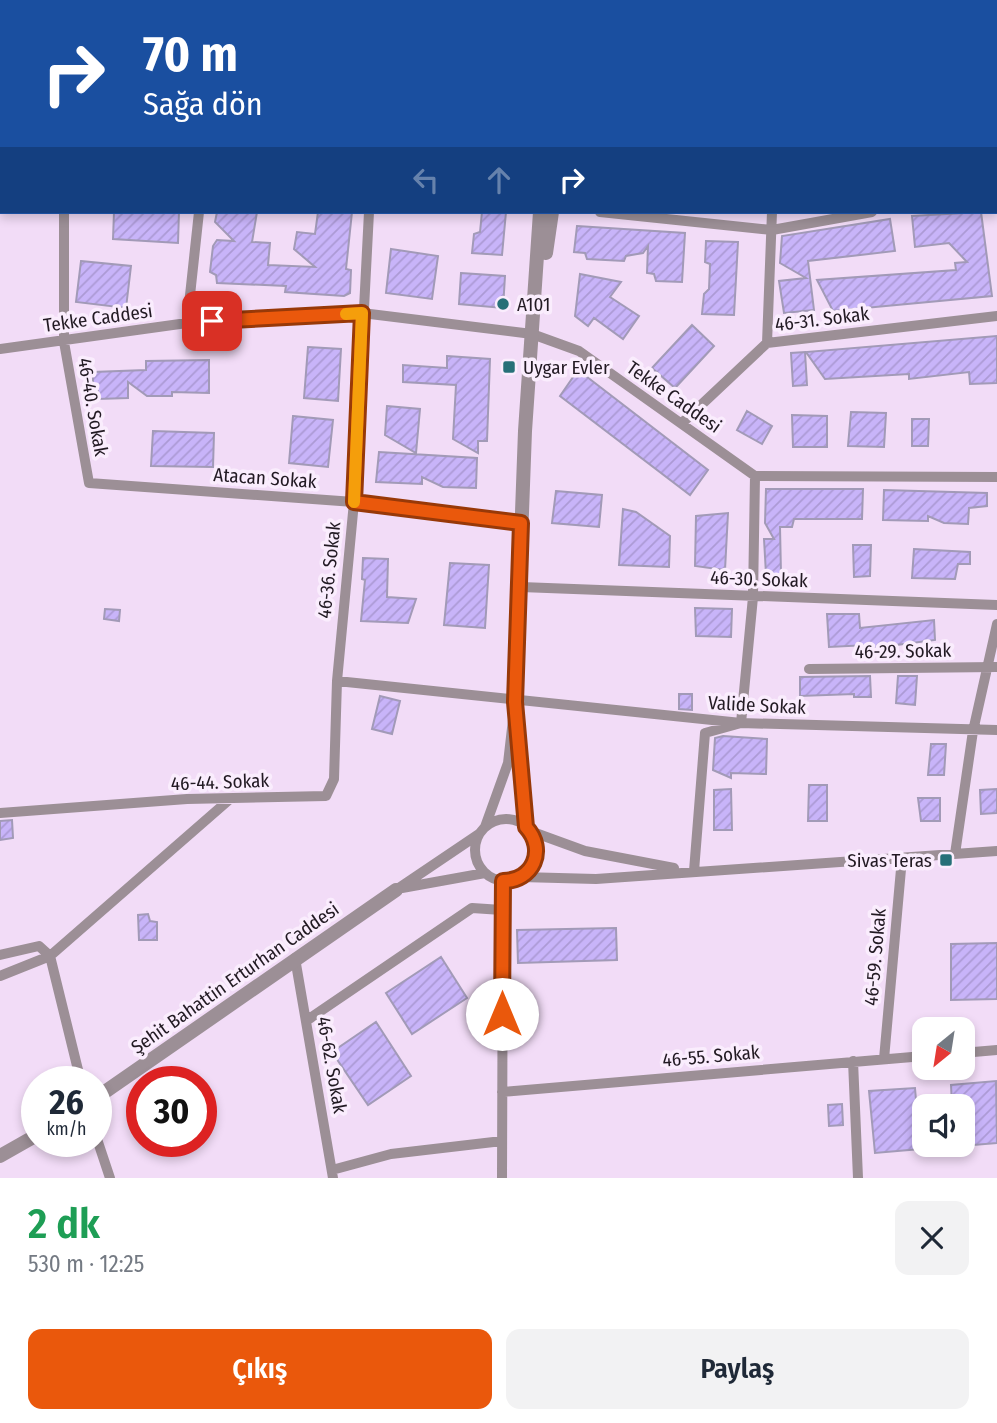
<!DOCTYPE html>
<html lang="tr">
<head>
<meta charset="utf-8">
<style>
	body { margin:0; font-family:"Fira Sans Condensed",sans-serif; background:#f2f2f3; color:#1f2937; height:100vh; display:flex; flex-direction:column; font-size:26px; white-space:nowrap }
	* { box-sizing:border-box; margin:0 }
	p { font-size:23px; color:#747a83 }
	.icon { flex:none; width:38px; height:38px; fill:none; stroke:currentColor; stroke-width:2; stroke-linecap:round; stroke-linejoin:round }
	.map { position:relative; height:1178px; overflow:hidden }
	.drawer { display:flex; flex-direction:column; background:#fff; flex:1 }
	.drawer>* { flex:none }
	.hud { position:absolute; left:0px; top:0px; width:998px; height:214px; box-shadow:0 4px 10px #0003; background:#1a4fa0; color:#fff; overflow:hidden }
	.needle { width:46px; rotate:210deg }
	.controls { position:absolute; left:912px; top:1017px; display:grid; gap:14px }
	.controls a { display:grid; place-items:center; width:63px; height:63px; border-radius:14px; background:#fff; box-shadow:0 4px 10px #0003; font-size:35px }
	.speed { position:absolute; left:21px; top:1066px; display:flex; gap:14px; font-size:35px; font-weight:700; text-align:center }
	.speed>* { display:grid; place-content:center; width:91px; height:91px; border-radius:50%; background:#fff; box-shadow:0 4px 10px #0003; line-height:1 }
	.speed small { font-size:18px; font-weight:400 }
	.speed .limit { border:10px solid #d22; background:#fff; color:#111 }
	.pin { position:absolute; display:grid; place-items:center; width:60px; height:60px; color:#fff; margin:-30px; border-radius:14px; box-shadow:0 4px 10px #0006 }
	.me { position:absolute; width:77px; margin:-38px; rotate:0deg; stroke-linejoin:round; filter:drop-shadow(0 0 5px #0008) }
	.turn { display:flex; align-items:center; gap:24px; height:147px; padding:0 28px; font-size:32px }
	.turn .icon { width:91px; height:91px; stroke-width:2.5 }
	.turn b { display:block; font-size:49px; line-height:60px }
	.lanes { display:flex; align-items:center; height:66px; padding:0 28px; background:#0003; justify-content:center; gap:35px; direction:ltr }
	.lanes .off { opacity:.35 }
	.round { display:grid; place-items:center; flex:none; width:74px; height:74px; border-radius:14px; background:#f2f2f3 }
	.head { display:flex; align-items:center; justify-content:space-between; height:119px; padding:0 28px }
	h1 { font-size:42px; font-weight:600; line-height:52px; color:#1e9e55 }
	.button { display:flex; gap:14px; margin-top:auto; padding:14px 28px }
	.button a { flex:1; height:80px; border-radius:14px; background:#ea580c; color:#fff; font-size:28px; font-weight:600; line-height:80px; text-align:center }
	.button a+a { background:#f2f2f3; color:#1f2937 }
	.map>svg:first-child { display:block }
	.building { fill:url(#building-hatch); stroke:#a29ab7; stroke-width:2 }
	.lines { fill:none; stroke-linecap:round; stroke-linejoin:round }
	.minor { stroke:#9c8f96; stroke-width:10 }
	.tertiary { stroke:#9c8f96; stroke-width:14 }
	.route-casing { stroke:#983908; stroke-width:18 }
	.route { stroke:#ea580c; stroke-width:12 }
	.slow { stroke:#f59e0b; stroke-width:12 }
	.poi-dot { fill:#277078; stroke:#faedfd; stroke-width:2.5 }
	.labels { text-anchor:middle; dominant-baseline:central; stroke-width:7; stroke-linejoin:round; paint-order:stroke }
	.poi-label { font-size:19px; fill:#221a23; stroke:#faedfd; text-anchor:start }
	.street-label { font-size:19px; fill:#221a23; stroke:#faedfd }
</style>
</head>
<body>
<div class="map">
<svg width="997" height="1178" viewBox="0 0 997 1178">
	<defs>
		<pattern id="building-hatch" width="6" height="6" patternUnits="userSpaceOnUse" patternTransform="scale(1.75)"><rect width="6" height="6" fill="#c8b4f9"/><path d="M-1 1l2-2M0 6l6-6M5 7l2-2" fill="none" stroke="#ac9ad5"/></pattern>
	</defs>
	<rect width="100%" height="100%" fill="#f2dcf7"/>
	<path class="building" d="M 114,212 L 179,212 L 178,243 L 113,239 Z
		M 217,212 L 257,212 L 252,242 L 270,243 L 268,265 L 315,267 L 294,249 L 297,232 L 315,234 L 318,212 L 352,212 L 346,269 L 351,270 L 350,293 L 344,296 L 285,292 L 286,286 L 217,283 L 216,275 L 210,272 L 213,246 L 217,240 L 234,241 L 215,222 Z
		M 482,212 L 506,212 L 502,255 L 472,253 L 474,234 L 480,232 Z
		M 981,212 L 992,296 L 833,311 L 817,280 L 956,270 L 955,263 L 967,262 L 949,243 L 915,247 L 912,216 Z
		M 890,219 L 895,251 L 808,261 L 814,310 L 784,313 L 779,281 L 806,278 L 780,263 L 782,236 Z
		M 577,226 L 685,233 L 682,282 L 656,281 L 654,274 L 647,273 L 648,246 L 643,253 L 626,256 L 624,261 L 587,259 L 585,253 L 574,252 Z
		M 706,241 L 738,242 L 734,315 L 702,314 L 704,294 L 709,289 L 710,264 L 705,262 Z
		M 391,249 L 438,256 L 432,299 L 386,293 Z
		M 81,261 L 131,266 L 126,308 L 76,302 Z
		M 461,273 L 505,276 L 503,308 L 459,304 Z
		M 580,274 L 621,282 L 610,297 L 639,316 L 623,339 L 594,318 L 588,326 L 575,316 Z
		M 692,325 L 714,346 L 675,388 L 652,368 Z
		M 997,336 L 997,383 L 970,384 L 969,372 L 909,379 L 909,374 L 825,379 L 806,352 Z
		M 308,347 L 341,349 L 338,401 L 304,398 Z
		M 805,352 L 807,385 L 793,386 L 791,353 Z
		M 447,356 L 490,359 L 487,441 L 478,441 L 478,453 L 453,439 L 456,385 L 403,382 L 403,365 L 447,368 Z
		M 209,360 L 209,393 L 172,392 L 172,396 L 147,396 L 128,382 L 128,398 L 98,399 L 98,391 L 93,389 L 93,372 L 146,370 L 146,361 Z
		M 578,370 L 708,470 L 690,495 L 560,396 Z
		M 387,406 L 420,409 L 416,453 L 385,435 Z
		M 747,411 L 772,426 L 762,444 L 737,430 Z
		M 851,412 L 886,413 L 884,447 L 848,446 Z
		M 792,415 L 827,416 L 827,447 L 793,447 Z
		M 293,416 L 333,420 L 328,467 L 289,463 Z
		M 912,419 L 929,419 L 928,446 L 912,446 Z
		M 153,431 L 214,433 L 213,467 L 151,466 Z
		M 379,452 L 477,458 L 476,488 L 443,487 L 422,477 L 422,484 L 376,482 Z
		M 766,489 L 863,489 L 862,519 L 794,519 L 792,527 L 780,527 L 781,574 L 766,574 L 764,539 L 774,539 L 765,523 Z
		M 884,490 L 987,493 L 987,506 L 969,508 L 968,524 L 944,523 L 928,516 L 928,521 L 883,520 Z
		M 556,491 L 602,495 L 599,527 L 552,523 Z
		M 623,509 L 636,512 L 670,536 L 669,567 L 619,565 Z
		M 728,513 L 725,570 L 695,566 L 696,516 Z
		M 853,545 L 871,545 L 870,576 L 854,577 Z
		M 914,549 L 970,552 L 970,564 L 958,564 L 955,579 L 912,578 Z
		M 363,558 L 388,559 L 387,597 L 416,599 L 408,623 L 361,621 L 365,580 L 362,579 Z
		M 450,563 L 489,565 L 485,628 L 444,625 Z
		M 695,608 L 732,609 L 731,637 L 696,636 Z
		M 105,609 L 120,610 L 119,621 L 104,619 Z
		M 827,614 L 859,614 L 860,628 L 934,620 L 935,640 L 889,646 L 889,650 L 872,652 L 868,645 L 829,647 Z
		M 870,676 L 871,697 L 854,697 L 854,694 L 800,696 L 800,677 Z
		M 898,676 L 917,676 L 915,705 L 896,703 Z
		M 679,694 L 692,694 L 692,710 L 679,709 Z
		M 380,696 L 400,701 L 392,734 L 372,729 Z
		M 723,736 L 767,739 L 766,774 L 731,773 L 731,778 L 713,770 L 715,738 Z
		M 931,744 L 946,744 L 944,775 L 928,775 Z
		M 809,785 L 827,785 L 827,821 L 808,821 Z
		M 731,789 L 732,830 L 714,830 L 714,790 Z
		M 997,789 L 997,813 L 981,814 L 980,790 Z
		M 918,798 L 940,798 L 940,821 L 921,821 Z
		M 12,820 L 13,838 L 0,840 L 0,821 Z
		M 148,914 L 150,921 L 157,922 L 157,940 L 139,940 L 138,915 Z
		M 616,928 L 617,960 L 518,963 L 517,930 Z
		M 997,943 L 997,999 L 951,1000 L 951,944 Z
		M 441,957 L 467,998 L 412,1034 L 386,993 Z
		M 376,1022 L 411,1076 L 368,1105 L 332,1052 Z
		M 996,1081 L 997,1143 L 962,1146 L 962,1106 L 952,1106 L 951,1085 Z
		M 915,1088 L 920,1149 L 875,1153 L 869,1091 Z
		M 842,1104 L 843,1125 L 829,1126 L 828,1105 Z"/>
	<g class="lines">
		<path class="minor" d="M 363,0 L 364,2
			M 525,0 L 525,2
			M 754,0 L 754,2
			M 982,0 L 982,2
			M 72,2 L 73,0
			M 658,2 L 666,0
			M 0,87 L 2,86
			M 996,134 L 997,148
			M 996,189 L 997,189
			M 64,212 L 64,342 L 89,483 L 354,502 L 521,522
			M 600,212 L 772,230 L 872,212
			M 187,323 L 199,212
			M 767,343 L 772,212
			M 0,349 L 187,323 L 362,313 L 532,334 L 579,351 L 755,476 L 997,477
			M 682,423 L 767,343 L 997,316
			M 521,587 L 997,605
			M 809,669 L 997,667
			M 337,681 L 741,723 L 997,730
			M 517,722 L 526,827
			M 0,813 L 187,799 L 326,796 L 334,779 L 337,681 L 354,502 L 369,212
			M475 850a31 31 0 1 1 62 0a31 31 0 1 1-62 0Z
			M 485,827 L 508,763 L 515,702
			M 530,831 L 585,851 L 674,868
			M 955,854 L 973,731 L 997,624
			M 694,871 L 705,733 L 741,723 L 753,597 L 755,476
			M 521,877 L 596,879 L 997,851
			M 402,888 L 485,873
			M 396,890 L 479,834
			M 0,955 L 39,946 L 50,956 L 81,1082
			M 295,958 L 333,1178
			M 0,976 L 50,956 L 230,799
			M 306,1021 L 472,908 L 502,910
			M 962,1053 L 997,1050
			M 884,1059 L 902,858
			M 853,1061 L 858,1178
			M 502,1092 L 924,1056
			M 96,1136 L 110,1178
			M 332,1170 L 391,1154 L 502,1141
			M 502,1178 L 503,881"/>
		<path class="tertiary" d="M 550,2 L 550,0
			M 570,2 L 570,0
			M 546,253 L 552,212
			M 515,702 L 525,431 L 540,212
			M 96,1098 L 396,890
			M 0,1156 L 37,1135"/>
	</g>
	<g class="lines">
		<defs>
			<path id="route" d="M 212,321 L 362,313 L 354,502 L 521,523 L 515,702 L 526,827 C 547,850 533,881 503,881 L 502,1014"/>
		</defs>
		<use href="#route" class="route-casing"/>
		<use href="#route" class="route"/>
		<path class="slow" d="M 346,314 L 362,313 L 354,502"/>
	</g>
	<g class="poi-dot">
		<circle cx="503" cy="304" r="7"/>
		<rect x="502" y="360" width="14" height="14" rx="3.5"/>
		<rect x="939" y="853" width="14" height="14" rx="3.5"/>
	</g>
	<g class="labels">
		<g class="poi-label">
			<text x="517" y="304">A101</text>
			<text x="523" y="367">Uygar Evler</text>
			<text x="932" y="860" text-anchor="end">Sivas Teras</text>
		</g>
		<g class="street-label">
			<text transform="translate(98 318) rotate(-8)">Tekke Caddesi</text>
			<text transform="translate(822 319) rotate(-7)">46-31. Sokak</text>
			<text transform="translate(674 397) rotate(35)">Tekke Caddesi</text>
			<text transform="translate(93 407) rotate(80)">46-40. Sokak</text>
			<text transform="translate(265 478) rotate(4)">Atacan Sokak</text>
			<text transform="translate(329 570) rotate(-84)">46-36. Sokak</text>
			<text transform="translate(759 579) rotate(2)">46-30. Sokak</text>
			<text transform="translate(903 651) rotate(-1)">46-29. Sokak</text>
			<text transform="translate(757 705) rotate(3)">Valide Sokak</text>
			<text transform="translate(220 782) rotate(-2)">46-44. Sokak</text>
			<text transform="translate(875 957) rotate(-85)">46-59. Sokak</text>
			<text transform="translate(235 978) rotate(-35)">Şehit Bahattin Erturhan Caddesi</text>
			<text transform="translate(711 1056) rotate(-5)">46-55. Sokak</text>
			<text transform="translate(332 1065) rotate(80)">46-62. Sokak</text>
		</g>
	</g>
</svg>
<div class="controls">
<a><svg class="needle" viewBox="-14 -14 28 28"><path d="M0-13l5 13h-10z" fill="#e53935"/><path d="M0 13l5-13h-10z" fill="#747a83"/></svg></a>
<a><svg class="icon" aria-label="sound" viewBox="0 0 24 24"><path d="M4 9h4l5-4v14l-5-4H4zM17 9q2 3 0 6"/></svg></a>
</div>
<div class="speed"><div>26<small>km/h</small></div><div class="limit">30</div></div>
<div class="pin" style="left:212px;top:321px;background:#d93025"><svg class="icon" aria-label="arrive" viewBox="0 0 24 24"><path d="M6 21V4h12l-3 4 3 4H6"/></svg></div>
<svg class="me" style="left:502px;top:1014px" viewBox="-20 -20 40 40"><circle r="19" fill="#fff"/><path d="M0-13L10 11 0 6-10 11z" fill="#ea580c"/></svg>
<div class="hud">
<div class="turn"><svg class="icon" aria-label="right" viewBox="0 0 24 24"><path d="M7 20v-9h11M14 6l5 5-5 5"/></svg><div><b>70 m</b>Sağa dön</div></div>
<div class="lanes"><svg class="icon off" aria-label="left" viewBox="0 0 24 24"><path d="M17 20v-9H6M10 6l-5 5 5 5"/></svg><svg class="icon off" aria-label="ahead" viewBox="0 0 24 24"><path d="M12 20V5M6 11l6-6 6 6"/></svg><svg class="icon" aria-label="right" viewBox="0 0 24 24"><path d="M7 20v-9h11M14 6l5 5-5 5"/></svg></div>
</div>
</div>
<section class="drawer">
<div class="head"><div><h1>2 dk</h1><p>530 m · 12:25</p></div><a class="round"><svg class="icon" aria-label="close" viewBox="0 0 24 24"><path d="M6 6l12 12M18 6L6 18"/></svg></a></div>
<div class="button"><a>Çıkış</a><a>Paylaş</a></div>
</section>
</body>
</html>
